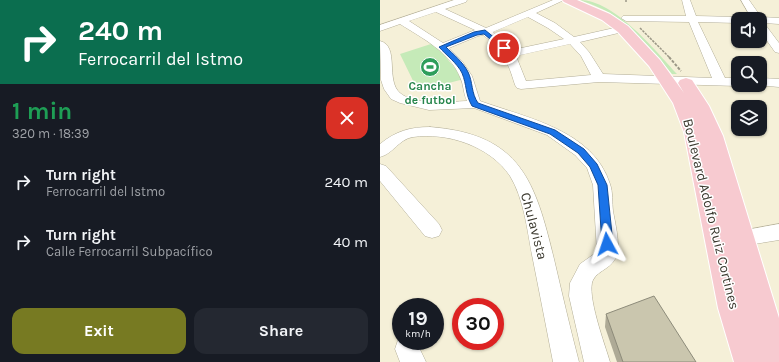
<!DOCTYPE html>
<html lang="en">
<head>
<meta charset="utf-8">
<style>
	body { margin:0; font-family:Karla,sans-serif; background:#242831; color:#f1f3f6; height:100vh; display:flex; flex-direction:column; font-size:15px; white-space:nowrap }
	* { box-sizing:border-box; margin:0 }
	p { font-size:13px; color:#9ea1a6 }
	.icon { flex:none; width:22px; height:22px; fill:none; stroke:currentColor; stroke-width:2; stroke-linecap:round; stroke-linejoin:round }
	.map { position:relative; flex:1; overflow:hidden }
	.panel { display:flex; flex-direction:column; background:#171b24; width:380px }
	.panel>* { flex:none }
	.top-card { background:#0b6e4f; color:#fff; overflow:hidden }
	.tools { position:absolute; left:351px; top:12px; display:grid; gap:8px }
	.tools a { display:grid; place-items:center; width:36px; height:36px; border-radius:8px; background:#171b24; box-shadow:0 1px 3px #0004; font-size:20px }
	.speed { position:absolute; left:12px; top:298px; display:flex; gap:8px; font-size:20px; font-weight:700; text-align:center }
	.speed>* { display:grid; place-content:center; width:52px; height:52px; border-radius:50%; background:#171b24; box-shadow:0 1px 3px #0004; line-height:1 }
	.speed small { font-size:10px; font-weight:400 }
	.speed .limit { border:6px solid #d22; background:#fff; color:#111 }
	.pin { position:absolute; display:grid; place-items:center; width:34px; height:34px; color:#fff; margin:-17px; border:2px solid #fff; border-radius:50%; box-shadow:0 1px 4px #0007 }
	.me { position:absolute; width:44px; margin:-22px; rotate:355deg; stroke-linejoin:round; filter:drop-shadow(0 0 3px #0008) }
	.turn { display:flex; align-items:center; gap:14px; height:84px; padding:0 12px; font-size:18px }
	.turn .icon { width:52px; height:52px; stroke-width:2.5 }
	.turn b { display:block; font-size:28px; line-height:34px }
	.round { display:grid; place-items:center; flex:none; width:42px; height:42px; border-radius:12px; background:#242831 }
	.head { display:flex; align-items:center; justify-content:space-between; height:68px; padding:0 12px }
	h1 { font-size:24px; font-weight:700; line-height:30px; color:#1e9e55 }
	.button { display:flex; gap:8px; margin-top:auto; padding:8px 12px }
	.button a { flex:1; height:46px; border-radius:12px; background:#777a22; color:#fff; font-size:16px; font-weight:700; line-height:46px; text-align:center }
	.button a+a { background:#242831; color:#f1f3f6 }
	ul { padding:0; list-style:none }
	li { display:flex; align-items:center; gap:12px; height:60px; padding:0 12px }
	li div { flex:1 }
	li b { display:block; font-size:15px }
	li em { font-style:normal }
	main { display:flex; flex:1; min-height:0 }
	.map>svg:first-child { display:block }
	.green { fill:#c5eab8 }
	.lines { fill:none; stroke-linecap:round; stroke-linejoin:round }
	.minor-casing { stroke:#b3ae97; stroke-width:1 }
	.major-casing { stroke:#fff; stroke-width:2 }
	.path-far1 { stroke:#9b9786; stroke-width:1.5; stroke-dasharray:2.5 1; stroke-linecap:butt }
	.path { stroke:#9b9786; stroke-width:2; stroke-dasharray:3 1.5; stroke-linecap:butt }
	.minor { fill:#fff; fill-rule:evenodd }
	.major { fill:#f7cad0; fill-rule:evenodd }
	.wall { fill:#aeaa96 }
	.building { fill:#cac6ae; stroke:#8d8b7a }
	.route { fill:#1a73e8; stroke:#114b97 }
	.labels { text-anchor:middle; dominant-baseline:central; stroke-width:3; stroke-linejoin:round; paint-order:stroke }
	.far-leisure-label { font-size:12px; font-weight:bold; fill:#27864d; stroke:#fff }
	.street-label { font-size:14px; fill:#3c3a30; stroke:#fff }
</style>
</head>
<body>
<main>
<section class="panel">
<div class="top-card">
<div class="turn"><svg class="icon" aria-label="right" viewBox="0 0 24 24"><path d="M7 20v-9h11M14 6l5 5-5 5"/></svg><div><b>240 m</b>Ferrocarril del Istmo</div></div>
</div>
<div class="head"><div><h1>1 min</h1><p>320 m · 18:39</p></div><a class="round" style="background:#d93025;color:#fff"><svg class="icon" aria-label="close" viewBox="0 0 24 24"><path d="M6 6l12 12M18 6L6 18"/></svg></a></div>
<ul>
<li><svg class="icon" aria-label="right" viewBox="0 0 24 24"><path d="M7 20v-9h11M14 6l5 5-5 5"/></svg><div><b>Turn right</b><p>Ferrocarril del Istmo</p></div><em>240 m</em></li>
<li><svg class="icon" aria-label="right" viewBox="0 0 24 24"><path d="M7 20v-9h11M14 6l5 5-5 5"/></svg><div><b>Turn right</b><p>Calle Ferrocarril Subpacífico</p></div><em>40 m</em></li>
</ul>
<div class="button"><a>Exit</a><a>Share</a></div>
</section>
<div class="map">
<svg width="399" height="362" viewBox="0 0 399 362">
	<rect width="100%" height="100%" fill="#f5f0d8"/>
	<path class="green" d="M 200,0 C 234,0 276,51 297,74 L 292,74 C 276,55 259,34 239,19 C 227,10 213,5 200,0 Z
		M 54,43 L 84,79 L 38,91 L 20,54 Z"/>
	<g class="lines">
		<defs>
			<path id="minor" d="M 74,0 L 87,0 L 86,2 L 65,9 L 106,28 L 173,0 L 184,0 L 156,13 L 175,23 L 194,37 L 243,26 L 247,27 L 248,29 L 247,31 L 200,42 L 209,52 L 223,74 L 332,78 L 309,22 L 246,21 L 241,18 L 243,16 L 306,16 L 302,0 L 310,0 L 316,16 L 358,17 L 362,19 L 358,19 L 358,23 L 318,22 L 345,78 L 358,78 L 358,85 L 361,85 L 358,86 L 219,82 L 141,89 L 137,88 L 135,85 C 128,62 123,50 103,35 L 98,36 L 69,48 L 82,61 L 92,76 L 100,101 C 147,118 213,130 230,184 C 233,192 232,203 233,211 C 235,222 240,243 237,254 C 233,269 219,269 213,280 C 206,294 225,345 230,362 L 204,362 L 189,296 L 190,283 L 200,264 L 217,252 L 213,185 L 207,168 L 195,155 L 167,135 L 94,108 L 49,110 L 20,103 L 11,99 L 4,89 L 1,80 L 0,41 C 20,46 5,80 20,93 C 34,105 69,102 87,101 C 83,93 84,85 80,77 C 70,52 42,38 20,24 L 0,31 L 0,25 ZM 56,12 L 95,30 L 63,43 L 29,21 ZM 148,17 L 168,28 L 184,39 L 132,50 L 113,32 ZM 190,44 L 201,56 L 211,75 L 146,81 L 136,56 Z
				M 361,0 L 369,0 L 381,17 L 399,18 L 399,24 L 384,23 L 399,43 L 399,53 L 395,52 L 380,31 L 380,19 L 372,19 Z
				M 380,78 L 399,79 L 399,87 L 377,85 L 380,85 Z
				M 50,127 C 141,134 155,181 174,259 C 182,293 190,328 199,362 L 173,362 C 166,326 159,290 152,255 C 147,229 144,199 130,176 C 110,146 67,132 33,137 C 19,139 13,154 0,157 L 0,144 C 16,131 30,127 50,127 Z
				M 0,164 L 6,166 L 59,224 L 62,230 L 59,236 L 52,238 L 45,236 L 0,181 Z
				M 399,224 L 399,240 L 362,246 L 355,244 L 352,238 L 355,232 Z
				M 21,339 L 21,341 L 36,341 L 46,362 L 20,362 L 15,349 L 18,340 Z"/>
			<path id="major" d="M 182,0 L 197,0 L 230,14 L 248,26 L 280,60 L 304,93 L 298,83 L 300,80 L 306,78 L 312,80 L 329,106 L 343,136 L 399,318 L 399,362 L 354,362 L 338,308 L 304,132 L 293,103 L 269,66 L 238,32 L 222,20 L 184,2 Z"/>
		</defs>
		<use href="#minor" class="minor-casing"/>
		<use href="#major" class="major-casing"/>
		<path class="path-far1" d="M 246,0 L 246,2
			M 260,28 L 290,58"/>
		<path class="path" d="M 289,57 L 301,71"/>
		<use href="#minor" class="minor"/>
		<use href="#major" class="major"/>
	</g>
	<path class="wall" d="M 226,314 L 316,362 L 237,362 L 225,327 Z"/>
	<path class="building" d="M 274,296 L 316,362 L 243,362 L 226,314 Z"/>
	<path class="route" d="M 105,30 L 126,47 L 126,49 L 122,49 L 104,34 L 97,35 L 66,47 C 73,54 83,62 88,72 C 93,82 91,93 98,103 L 175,130 L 204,149 L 217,164 L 227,185 L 233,244 L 231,247 L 227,249 L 224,247 L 222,244 L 218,185 L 210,167 L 198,153 L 170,134 L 92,106 C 85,94 87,85 82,73 C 77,63 66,55 59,47 L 94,32 Z"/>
	<defs>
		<symbol id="stadium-disc" viewBox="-11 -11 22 22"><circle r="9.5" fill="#2e9e5b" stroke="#fff"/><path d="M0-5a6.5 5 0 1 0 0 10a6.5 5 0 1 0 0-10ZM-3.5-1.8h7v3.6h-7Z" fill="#fff"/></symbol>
	</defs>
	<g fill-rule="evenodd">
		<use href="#stadium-disc" x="39" y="56" width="22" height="22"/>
	</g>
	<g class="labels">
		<g class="far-leisure-label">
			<text x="50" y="86">Cancha<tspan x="50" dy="14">de futbol</tspan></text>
		</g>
		<g class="street-label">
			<text transform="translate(331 214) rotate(76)">Boulevard Adolfo Ruiz Cortines</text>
			<text transform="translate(154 226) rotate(75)">Chulavista</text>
		</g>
	</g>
</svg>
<div class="tools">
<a><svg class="icon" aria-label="sound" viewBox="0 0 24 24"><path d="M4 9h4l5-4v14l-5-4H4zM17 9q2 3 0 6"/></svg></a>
<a><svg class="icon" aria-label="search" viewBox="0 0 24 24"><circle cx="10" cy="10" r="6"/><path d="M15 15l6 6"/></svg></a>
<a><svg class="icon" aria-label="layers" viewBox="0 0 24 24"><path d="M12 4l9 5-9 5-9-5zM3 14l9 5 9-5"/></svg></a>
</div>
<div class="speed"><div>19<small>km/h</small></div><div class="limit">30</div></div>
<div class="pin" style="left:124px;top:48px;background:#d93025"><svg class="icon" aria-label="arrive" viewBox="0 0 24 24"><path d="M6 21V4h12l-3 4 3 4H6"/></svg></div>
<svg class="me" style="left:227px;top:244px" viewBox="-20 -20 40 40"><path d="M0-17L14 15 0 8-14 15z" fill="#1a73e8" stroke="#fff" stroke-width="4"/></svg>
</div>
</main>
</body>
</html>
